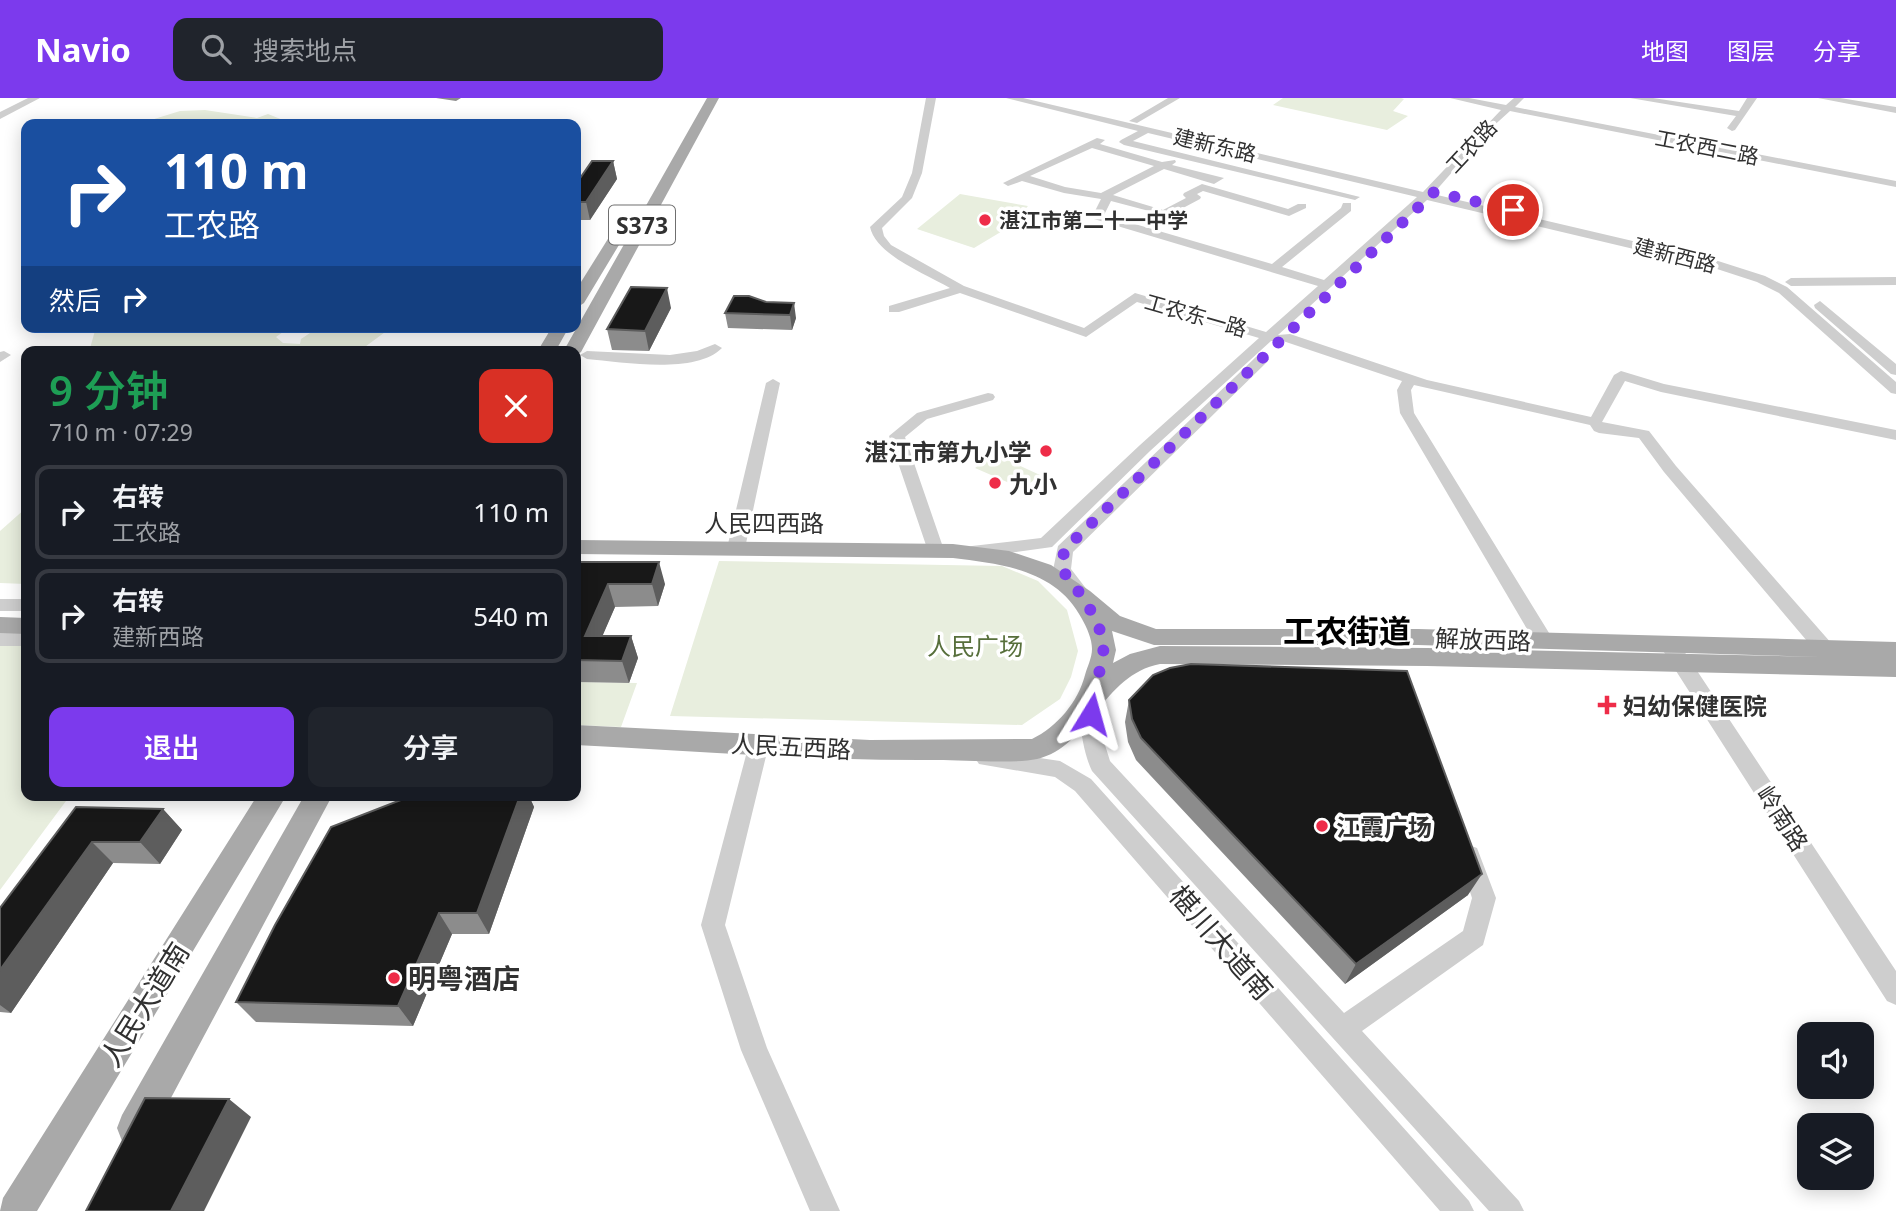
<!DOCTYPE html>
<html lang="zh">
<head>
<meta charset="utf-8">
<style>
	body { margin:0; font-family:"Noto Sans","Noto Sans SC",sans-serif; background:#20242c; color:#f1f3f6; height:100vh; display:flex; flex-direction:column; font-size:26px; white-space:nowrap }
	* { box-sizing:border-box; margin:0 }
	p { font-size:23px; color:#9ea1a6 }
	.icon { flex:none; width:38px; height:38px; fill:none; stroke:currentColor; stroke-width:2; stroke-linecap:round; stroke-linejoin:round }
	.map { position:relative; flex:1; overflow:hidden }
	.details { position:absolute; left:21px; top:248px; width:560px; height:455px; display:flex; flex-direction:column; background:#171b24; border-radius:14px; box-shadow:0 4px 18px #0003 }
	.details>* { flex:none }
	.guide { position:absolute; left:21px; top:21px; width:560px; height:214px; border-radius:14px; box-shadow:0 4px 18px #0003; background:#1a4fa0; color:#fff; overflow:hidden }
	.controls { position:absolute; left:1797px; top:924px; display:grid; gap:14px }
	.controls a { display:grid; place-items:center; width:77px; height:77px; border-radius:14px; background:#171b24; box-shadow:0 4px 18px #0003; font-size:35px }
	.pin { position:absolute; display:grid; place-items:center; width:60px; height:60px; color:#fff; margin:-30px; border:4px solid #fff; border-radius:50%; box-shadow:0 2px 7px #0007 }
	.me { position:absolute; width:77px; margin:-38px; rotate:8deg; stroke-linejoin:round; filter:drop-shadow(0 0 5px #0008) }
	.turn { display:flex; align-items:center; gap:24px; height:147px; padding:0 28px; font-size:32px }
	.turn .icon { width:91px; height:91px; stroke-width:2.5 }
	.turn b { display:block; font-size:49px; line-height:60px }
	.then { display:flex; align-items:center; height:66px; padding:0 28px; background:#0003; gap:14px; font-size:26px }
	.round { display:grid; place-items:center; flex:none; width:74px; height:74px; border-radius:14px; background:#20242c }
	.summary { display:flex; align-items:center; justify-content:space-between; height:119px; padding:0 28px }
	h1 { font-size:42px; font-weight:600; line-height:52px; color:#1e9e55 }
	.button { display:flex; gap:14px; margin-top:auto; padding:14px 28px }
	.button a { flex:1; height:80px; border-radius:14px; background:#7c3aed; color:#fff; font-size:28px; font-weight:600; line-height:80px; text-align:center }
	.button a+a { background:#20242c; color:#f1f3f6 }
	ul { padding:0; list-style:none }
	li { display:flex; align-items:center; gap:21px; height:94px; margin:0 14px 10px; padding:0 14px; border:4px solid #363941; border-radius:14px }
	li div { flex:1 }
	li b { display:block; font-size:26px }
	li em { font-style:normal }
	header { display:flex; align-items:center; gap:42px; box-sizing:border-box; height:98px; padding:0 35px; background:#7c3aed; color:#fff }
	header strong { font-size:33px }
	nav { display:flex; gap:38px; margin-inline-start:auto; font-size:24px }
	.search { width:490px; height:63px; background:#20242c; display:flex; align-items:center; gap:18px; box-sizing:border-box; padding:0 24px; border-radius:14px; color:#9ea1a6; font-size:26px }
	.map>svg:first-child { display:block }
	.green { fill:#e8eede }
	.lines { fill:none; stroke-linecap:round; stroke-linejoin:round }
	.minor { fill:#cecece; fill-rule:evenodd }
	.major { fill:#a9a9a9; fill-rule:evenodd }
	.wall { fill:#8c8c8c }
	.shaded-wall { fill:#5d5d5d }
	.building { fill:#181818; stroke:#5d5d5d; stroke-width:2 }
	.route { stroke:#7c3aed; stroke-width:12; stroke-dasharray:0 21.6 }
	.poi-dot { fill:#ee2c48; stroke:#fff; stroke-width:2.5 }
	.labels { text-anchor:middle; dominant-baseline:central; stroke-width:7; stroke-linejoin:round; paint-order:stroke }
	.far-street-label { font-size:21px; fill:#313131; stroke:#fff }
	.far-poi-label { font-size:21px; font-weight:bold; fill:#313131; stroke:#fff; text-anchor:start }
	.shield { fill:#fff; stroke:#6f6f6f; stroke-width:2 }
	.shield-label { font-size:23px; font-weight:bold; fill:#313131 }
	.poi-label { font-size:24px; font-weight:bold; fill:#313131; stroke:#fff; text-anchor:start }
	.street-label { font-size:24px; fill:#313131; stroke:#fff }
	.park-label { font-size:24px; fill:#576f3b; stroke:#fff }
	.near-street-label { font-size:28px; fill:#313131; stroke:#fff }
	.near-poi-label { font-size:28px; font-weight:bold; fill:#313131; stroke:#fff; text-anchor:start }
	.district-label { font-size:32px; font-weight:bold; fill:#000; stroke:#fff }
</style>
</head>
<body>
<header>
<strong>Navio</strong>
<div class="search"><svg class="icon" aria-label="search" viewBox="0 0 24 24"><circle cx="10" cy="10" r="6"/><path d="M15 15l6 6"/></svg>搜索地点</div>
<nav><a>地图</a><a>图层</a><a>分享</a></nav>
</header>
<div class="map">
<svg width="1896" height="1113" viewBox="0 0 1896 1113">
	<rect width="100%" height="100%" fill="#fff"/>
	<path class="green" d="M 1283,0 L 1401,0 L 1404,1 L 1393,13 L 1408,18 L 1387,32 L 1273,7 Z
		M 205,12 L 257,20 L 268,16 L 293,26 C 272,26 210,30 196,21 L 160,26 L 114,26 L 151,22 L 180,13 Z
		M 960,96 L 1028,108 L 1009,129 L 974,150 L 917,131 Z
		M 96,229 L 290,229 L 276,239 L 283,245 L 300,246 L 301,241 L 319,229 L 392,229 L 358,254 L 89,254 Z
		M 994,356 L 1040,377 L 1023,391 L 975,370 Z
		M 26,410 L 26,486 L 0,485 L 0,433 Z
		M 719,463 L 1002,468 L 1038,483 L 1067,512 L 1078,553 L 1071,579 L 1060,601 L 1022,627 L 670,618 Z
		M 0,542 L 26,542 L 26,698 L 250,698 L 247,703 L 66,703 L 0,792 Z
		M 576,584 L 637,585 L 621,629 L 576,627 Z"/>
	<g class="lines">
		<path class="minor" d="M 28,0 L 40,0 L 0,21 L 0,14 Z
			M 926,0 L 936,0 L 922,75 L 912,100 L 882,130 L 884,138 L 891,147 L 964,188 L 1084,230 L 1135,195 L 1266,234 L 1318,188 L 1094,121 L 1092,119 L 1101,101 L 1064,95 L 1022,83 L 1008,88 L 1003,85 L 1097,40 L 1105,42 L 1100,46 L 1162,64 L 1175,62 L 1176,64 L 1172,67 L 1224,80 L 1214,86 L 1164,71 L 1113,97 L 1163,112 L 1186,100 L 1183,97 L 1184,95 L 1202,86 L 1288,111 L 1298,106 L 1306,106 L 1306,110 L 1289,118 L 1203,93 L 1197,96 L 1201,99 L 1200,101 L 1168,118 L 1111,103 L 1104,117 L 1272,166 L 1341,110 L 1343,105 L 1351,105 L 1351,113 L 1282,169 L 1324,182 L 1417,99 L 1148,35 L 1133,43 L 1360,99 L 1355,102 L 1124,47 L 1119,44 L 1121,42 L 1138,33 L 1006,0 L 1023,0 L 1423,94 L 1501,12 L 1450,0 L 1469,0 L 1506,7 L 1514,0 L 1524,0 L 1515,9 L 1896,83 L 1896,89 L 1510,13 L 1489,32 L 1433,96 L 1718,163 L 1765,178 L 1787,189 L 1896,284 L 1896,296 L 1891,295 L 1779,195 L 1757,184 L 1714,170 L 1427,102 L 1278,237 L 1290,236 L 1427,282 L 1591,319 L 1614,277 L 1621,273 L 1664,286 L 1896,332 L 1896,342 L 1661,294 L 1625,283 L 1602,324 L 1649,333 L 1676,368 L 1832,546 L 1835,551 L 1832,556 L 1818,556 L 1664,374 L 1639,340 L 1599,335 L 1594,333 L 1590,327 L 1414,287 L 1411,292 L 1414,315 L 1554,543 L 1551,548 L 1537,548 L 1400,315 L 1397,292 L 1402,283 L 1283,243 L 1271,243 L 1150,353 L 1052,449 L 972,460 L 966,458 L 963,454 L 966,450 L 972,448 L 1041,440 L 1140,347 L 1259,240 L 1137,204 L 1086,239 L 960,195 L 899,214 L 889,214 L 889,208 L 950,190 C 926,176 876,157 870,129 L 902,99 L 912,75 ZM 1092,50 L 1154,68 L 1101,95 L 1065,89 L 1030,78 Z
			M 1168,0 L 1180,0 L 1137,25 L 1129,23 Z
			M 1630,0 L 1653,0 L 1739,13 L 1747,0 L 1757,0 L 1735,32 L 1732,33 L 1727,30 L 1736,18 Z
			M 1818,0 L 1840,0 L 1896,9 L 1896,15 Z
			M 1896,179 L 1896,187 L 1791,188 L 1785,184 L 1791,180 Z
			M 1820,203 L 1896,266 L 1896,277 L 1891,276 L 1815,210 L 1814,207 Z
			M 715,246 L 722,250 C 695,277 622,264 587,261 L 580,257 L 587,253 L 670,257 L 697,253 Z
			M 4,253 L 11,257 L 0,264 L 0,254 Z
			M 1262,257 L 1269,261 L 1267,264 L 1073,454 L 1071,471 L 1091,497 L 1088,501 L 1076,501 L 1053,472 L 1058,448 L 1257,258 Z
			M 773,281 L 780,285 L 745,450 L 736,455 L 727,450 L 766,285 Z
			M 988,295 L 993,296 L 995,299 L 993,302 L 927,321 L 905,339 L 944,452 L 935,458 L 929,456 L 889,338 L 917,315 Z
			M 0,501 L 26,501 L 26,513 L 0,513 Z
			M 0,534 L 26,534 L 26,548 L 0,548 Z
			M 1669,539 L 1676,541 L 1896,873 L 1896,907 L 1887,903 L 1662,551 L 1659,546 L 1662,541 Z
			M 1092,592 L 1099,594 L 1102,599 L 1101,634 L 1110,663 L 1344,915 L 1463,833 L 1472,800 L 1458,757 L 1461,750 L 1469,747 L 1477,750 L 1496,800 L 1483,847 L 1362,933 L 1519,1103 L 1524,1113 L 1489,1113 L 1092,673 C 1083,655 1075,612 1085,594 Z
			M 759,638 L 766,640 L 769,646 L 725,827 L 767,950 L 840,1113 L 810,1113 L 741,952 L 701,827 L 749,646 L 752,640 Z
			M 986,652 L 1060,663 L 1091,681 L 1469,1103 L 1474,1113 L 1440,1113 L 1075,693 L 1055,679 L 979,666 L 975,660 L 979,654 Z"/>
		<path class="major" d="M 707,0 L 719,0 L 581,254 L 576,258 L 576,254 L 563,254 Z
			M 633,108 L 640,112 L 584,205 L 576,210 L 576,192 L 626,112 Z
			M 552,229 L 569,229 L 555,254 L 537,254 Z
			M 576,442 L 953,446 L 1009,453 L 1051,467 L 1090,493 L 1120,518 L 1156,531 L 1418,531 L 1896,544 L 1896,579 L 1427,568 L 1160,566 C 1102,577 1090,649 1037,661 C 1013,666 963,662 937,662 C 816,663 696,653 576,647 L 576,627 L 870,642 L 1032,641 C 1057,629 1078,604 1085,577 C 1087,569 1092,560 1092,551 C 1092,541 1087,530 1082,521 C 1057,472 1002,466 953,460 L 576,456 ZM 1112,533 L 1154,547 L 1418,547 L 1823,559 L 1427,550 L 1160,548 L 1130,556 L 1113,565 L 1116,552 Z
			M 0,519 L 26,520 L 26,536 L 0,535 Z
			M 257,698 L 286,698 L 37,1113 L 0,1113 L 3,1100 Z
			M 304,698 L 332,698 L 148,1043 L 135,1048 L 122,1043 L 117,1030 L 122,1017 Z"/>
	</g>
	<path class="wall" d="M 436,0 L 461,0 L 456,3 Z
		M 613,63 L 617,81 L 590,122 L 576,122 L 576,86 Z
		M 749,198 L 796,220 L 792,232 L 728,230 L 725,215 Z
		M 671,210 L 649,253 L 612,252 L 607,231 Z
		M 576,464 L 665,486 L 658,508 L 615,509 L 602,538 L 631,538 L 638,560 L 629,585 L 576,584 Z
		M 1129,602 L 1468,797 L 1345,886 L 1136,662 L 1128,644 L 1125,624 Z
		M 411,698 L 529,698 L 534,709 L 489,836 L 452,836 L 413,928 L 256,924 L 236,904 Z
		M 76,709 L 163,711 L 182,732 L 160,766 L 113,765 L 11,915 L 0,914 L 0,810 Z"/>
	<path class="shaded-wall" d="M 613,63 L 617,81 L 590,122 L 586,104 Z
		M 667,190 L 671,210 L 649,253 L 645,233 Z
		M 794,205 L 796,220 L 792,232 L 790,217 Z
		M 659,464 L 665,486 L 658,508 L 652,486 Z
		M 608,486 L 615,509 L 593,560 L 585,538 Z
		M 631,538 L 638,560 L 629,585 L 622,563 Z
		M 520,698 L 529,698 L 534,709 L 489,836 L 477,815 Z
		M 163,711 L 182,732 L 160,766 L 140,744 Z
		M 92,744 L 113,765 L 11,915 L 0,907 L 0,872 Z
		M 1482,776 L 1468,797 L 1345,886 L 1356,866 Z
		M 439,815 L 452,836 L 413,928 L 398,908 Z
		M 229,1001 L 251,1019 L 204,1113 L 171,1113 Z"/>
	<path class="building" d="M 592,63 L 613,63 L 586,104 L 576,104 L 576,86 Z
		M 631,189 L 667,190 L 645,233 L 607,231 Z
		M 734,198 L 749,198 L 766,204 L 794,205 L 790,217 L 725,215 Z
		M 345,251 L 446,254 L 342,254 Z
		M 576,464 L 659,464 L 652,486 L 608,486 L 585,538 L 631,538 L 622,563 L 576,562 Z
		M 1191,566 L 1407,573 L 1482,776 L 1356,866 L 1141,640 L 1132,621 L 1129,602 L 1153,577 L 1170,570 Z
		M 411,698 L 520,698 L 477,815 L 439,815 L 398,908 L 236,904 L 275,827 L 331,729 Z
		M 76,709 L 163,711 L 140,744 L 92,744 L 0,872 L 0,810 Z
		M 145,1000 L 229,1001 L 171,1113 L 86,1113 Z"/>
	<g class="lines">
		<path class="route" d="M 1091,616 C 1092,595 1100,577 1103,556 C 1107,529 1078,492 1062,472 L 1064,452 L 1434,94 L 1513,112"/>
	</g>
	<g class="poi-dot">
		<circle cx="985" cy="122" r="7"/>
		<circle cx="1046" cy="353" r="7"/>
		<circle cx="995" cy="385" r="7"/>
		<path d="M1603.5 596.5h7v7h7v7h-7v7h-7v-7h-7v-7h7z"/>
		<circle cx="1322" cy="728" r="7"/>
		<circle cx="394" cy="880" r="7"/>
	</g>
	<g class="labels">
		<g class="far-street-label">
			<text transform="translate(1215 47) rotate(13)">建新东路</text>
			<text transform="translate(1471 48) rotate(-47)">工农路</text>
			<text transform="translate(1707 49) rotate(11)">工农西二路</text>
			<text transform="translate(1675 157) rotate(14)">建新西路</text>
			<text transform="translate(1196 217) rotate(16)">工农东一路</text>
		</g>
		<g class="far-poi-label">
			<text x="999" y="122">湛江市第二十一中学</text>
		</g>
		<rect class="shield" x="609" y="107.5" width="66" height="39" rx="5"/>
		<g class="shield-label">
			<text x="642" y="127">S373</text>
		</g>
		<g class="poi-label">
			<text x="1032" y="353" text-anchor="end">湛江市第九小学</text>
			<text x="1009" y="385">九小</text>
			<text x="1623" y="607">妇幼保健医院</text>
			<text x="1336" y="728">江霞广场</text>
		</g>
		<g class="street-label">
			<text x="764" y="424">人民四西路</text>
			<text transform="translate(1483 541) rotate(2)">解放西路</text>
			<text transform="translate(791 648) rotate(3)">人民五西路</text>
			<text transform="translate(1783 720) rotate(57)">岭南路</text>
		</g>
		<g class="park-label">
			<text x="975" y="547">人民广场</text>
		</g>
		<g class="near-street-label">
			<text transform="translate(1222 844) rotate(49)">椹川大道南</text>
			<text transform="translate(144 906) rotate(-58)">人民大道南</text>
		</g>
		<g class="near-poi-label">
			<text x="408" y="880">明粤酒店</text>
		</g>
		<g class="district-label">
			<text x="1347" y="532">工农街道</text>
		</g>
	</g>
</svg>
<div class="controls">
<a><svg class="icon" aria-label="sound" viewBox="0 0 24 24"><path d="M4 9h4l5-4v14l-5-4H4zM17 9q2 3 0 6"/></svg></a>
<a><svg class="icon" aria-label="layers" viewBox="0 0 24 24"><path d="M12 4l9 5-9 5-9-5zM3 14l9 5 9-5"/></svg></a>
</div>
<div class="pin" style="left:1513px;top:112px;background:#d93025"><svg class="icon" aria-label="arrive" viewBox="0 0 24 24"><path d="M6 21V4h12l-3 4 3 4H6"/></svg></div>
<svg class="me" style="left:1091px;top:616px" viewBox="-20 -20 40 40"><path d="M0-17L14 15 0 8-14 15z" fill="#7c3aed" stroke="#fff" stroke-width="4"/></svg>
<div class="guide">
<div class="turn"><svg class="icon" aria-label="right" viewBox="0 0 24 24"><path d="M7 20v-9h11M14 6l5 5-5 5"/></svg><div><b>110 m</b>工农路</div></div>
<div class="then">然后<svg class="icon" aria-label="right" viewBox="0 0 24 24"><path d="M7 20v-9h11M14 6l5 5-5 5"/></svg></div>
</div>
<section class="details">
<div class="summary"><div><h1>9 分钟</h1><p>710 m · 07:29</p></div><a class="round" style="background:#d93025;color:#fff"><svg class="icon" aria-label="close" viewBox="0 0 24 24"><path d="M6 6l12 12M18 6L6 18"/></svg></a></div>
<ul>
<li><svg class="icon" aria-label="right" viewBox="0 0 24 24"><path d="M7 20v-9h11M14 6l5 5-5 5"/></svg><div><b>右转</b><p>工农路</p></div><em>110 m</em></li>
<li><svg class="icon" aria-label="right" viewBox="0 0 24 24"><path d="M7 20v-9h11M14 6l5 5-5 5"/></svg><div><b>右转</b><p>建新西路</p></div><em>540 m</em></li>
</ul>
<div class="button"><a>退出</a><a>分享</a></div>
</section>
</div>
</body>
</html>
